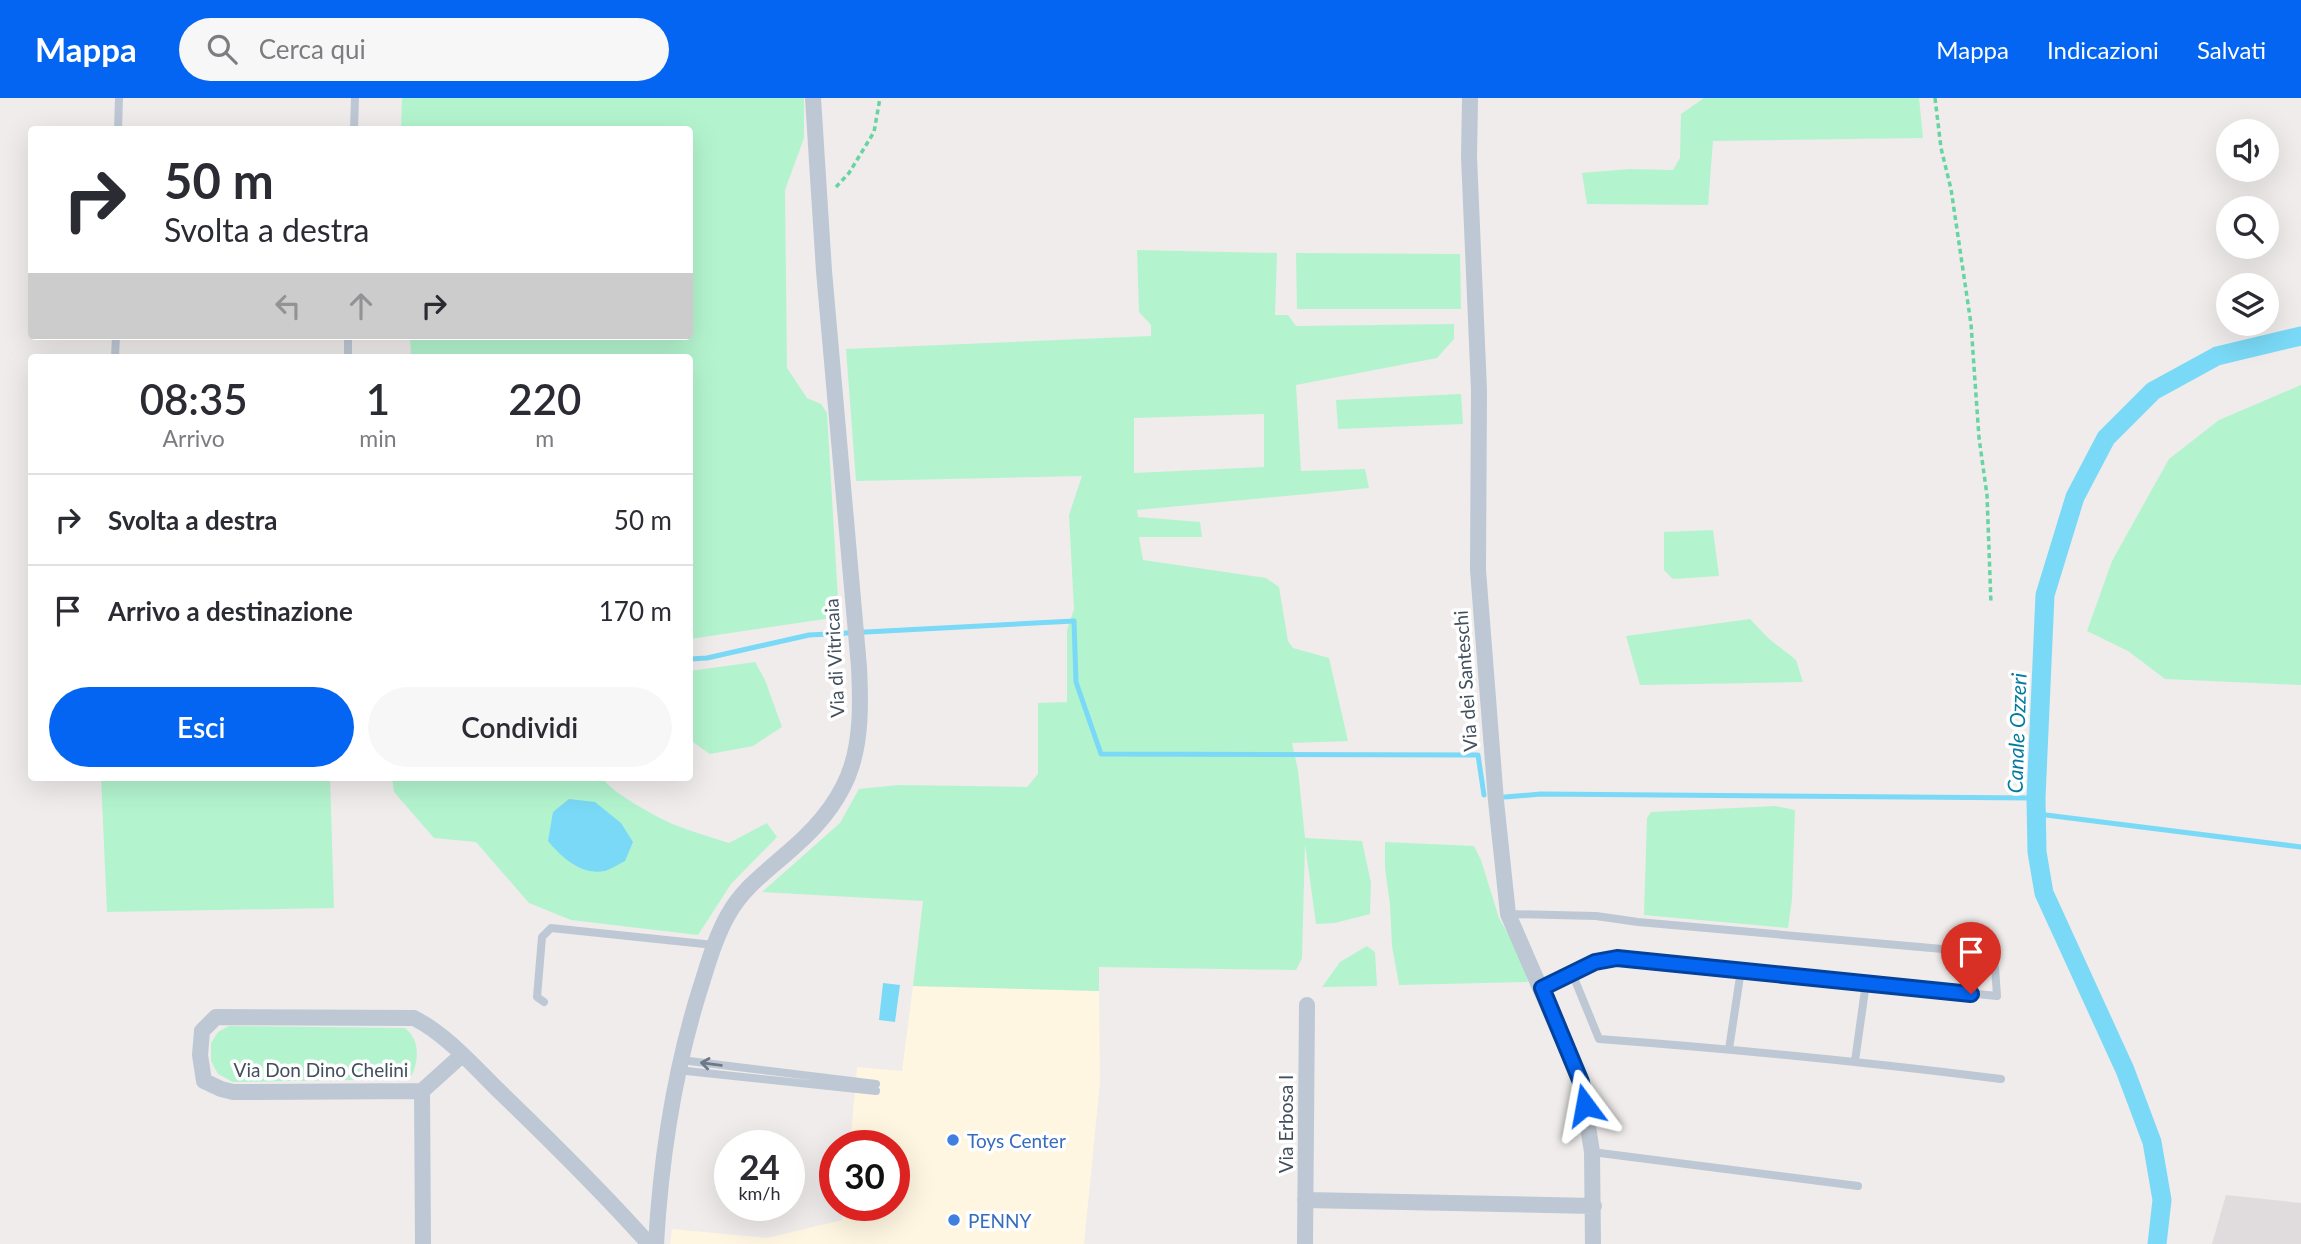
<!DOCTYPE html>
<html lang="it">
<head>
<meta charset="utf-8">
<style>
	body { margin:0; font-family:Lato,sans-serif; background:#f7f7f7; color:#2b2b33; height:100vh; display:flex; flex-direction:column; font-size:26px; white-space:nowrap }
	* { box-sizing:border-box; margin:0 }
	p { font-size:23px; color:#7c7c81 }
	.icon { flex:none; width:38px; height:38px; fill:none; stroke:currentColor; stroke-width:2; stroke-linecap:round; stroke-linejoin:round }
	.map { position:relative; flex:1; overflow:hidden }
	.sheet { position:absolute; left:28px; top:256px; width:665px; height:427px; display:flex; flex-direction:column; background:#fff; border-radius:7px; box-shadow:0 7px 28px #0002 }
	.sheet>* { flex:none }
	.banner { position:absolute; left:28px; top:28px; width:665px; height:214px; border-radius:7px; box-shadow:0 7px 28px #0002; background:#fff; color:#2b2b33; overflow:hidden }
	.tools { position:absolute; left:2216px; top:21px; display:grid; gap:14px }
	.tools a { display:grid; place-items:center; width:63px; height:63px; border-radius:50%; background:#fff; box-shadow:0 7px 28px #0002; font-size:35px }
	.speed { position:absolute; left:714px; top:1032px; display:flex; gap:14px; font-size:35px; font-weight:700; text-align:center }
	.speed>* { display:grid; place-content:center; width:91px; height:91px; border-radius:50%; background:#fff; box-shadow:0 7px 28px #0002; line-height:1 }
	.speed small { font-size:18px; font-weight:400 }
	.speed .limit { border:10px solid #d22; background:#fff; color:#111 }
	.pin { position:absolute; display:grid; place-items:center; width:60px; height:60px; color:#fff; margin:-72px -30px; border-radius:50% 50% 50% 0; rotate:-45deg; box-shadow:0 0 7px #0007 }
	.pin .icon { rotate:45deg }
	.me { position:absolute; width:77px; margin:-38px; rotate:347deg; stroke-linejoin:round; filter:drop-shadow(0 0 5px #0008) }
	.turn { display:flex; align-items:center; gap:24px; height:147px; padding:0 21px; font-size:32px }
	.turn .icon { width:91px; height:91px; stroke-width:2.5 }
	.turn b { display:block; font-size:49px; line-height:60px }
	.lanes { display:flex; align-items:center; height:66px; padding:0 21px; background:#0003; justify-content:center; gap:35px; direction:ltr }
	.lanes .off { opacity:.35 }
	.eta { display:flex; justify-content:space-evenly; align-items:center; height:119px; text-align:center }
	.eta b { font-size:42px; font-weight:600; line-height:49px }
	.cta { display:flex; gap:14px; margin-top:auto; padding:14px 21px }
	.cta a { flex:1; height:80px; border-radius:42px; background:#0365f2; color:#fff; font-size:28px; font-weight:600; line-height:80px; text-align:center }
	.cta a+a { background:#f7f7f7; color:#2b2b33 }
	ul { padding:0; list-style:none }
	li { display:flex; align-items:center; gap:21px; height:91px; padding:0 21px; border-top:2px solid #e1e1e2 }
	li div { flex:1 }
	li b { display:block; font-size:26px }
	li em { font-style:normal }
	header { display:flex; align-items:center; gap:42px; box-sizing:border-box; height:98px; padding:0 35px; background:#0365f2; color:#fff }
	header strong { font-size:33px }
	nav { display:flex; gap:38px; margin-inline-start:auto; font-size:24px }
	.search { width:490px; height:63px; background:#f7f7f7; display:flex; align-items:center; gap:18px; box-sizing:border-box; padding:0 24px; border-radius:38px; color:#7c7c81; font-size:26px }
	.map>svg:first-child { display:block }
	.commercial { fill:#fef6e1 }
	.education { fill:#e0dcdd }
	.green { fill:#b3f4ce; fill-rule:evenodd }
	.water { fill:#7ad9f6 }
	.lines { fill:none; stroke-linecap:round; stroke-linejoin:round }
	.stream { stroke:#7ad9f6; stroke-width:5 }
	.canal { stroke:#7ad9f6; stroke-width:19 }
	.path { stroke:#67d5a2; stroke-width:3.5; stroke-dasharray:5 3.5; stroke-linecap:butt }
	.lane { stroke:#bdc8d4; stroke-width:8 }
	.street { stroke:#bdc8d4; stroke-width:16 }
	.oneway { stroke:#6d7986 }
	.route-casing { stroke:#02429d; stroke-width:18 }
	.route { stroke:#0365f2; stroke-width:12 }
	.shop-dot { fill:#3f7fe0; stroke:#fff; stroke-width:2.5 }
	.labels { text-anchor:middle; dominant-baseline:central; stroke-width:7; stroke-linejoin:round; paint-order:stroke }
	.street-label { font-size:19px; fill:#424f5c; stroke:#fff }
	.shop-label { font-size:19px; fill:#366cbe; stroke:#fff; text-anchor:start }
	.water-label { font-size:21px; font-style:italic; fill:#027ba1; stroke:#fff }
</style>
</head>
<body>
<header>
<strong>Mappa</strong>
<div class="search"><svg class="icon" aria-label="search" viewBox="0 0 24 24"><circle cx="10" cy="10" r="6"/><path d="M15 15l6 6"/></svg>Cerca qui</div>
<nav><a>Mappa</a><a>Indicazioni</a><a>Salvati</a></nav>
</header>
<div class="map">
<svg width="2301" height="1146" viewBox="0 0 2301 1146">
	<rect width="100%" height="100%" fill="#efeceb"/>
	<path class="commercial" d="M 913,888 L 1099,893 L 1100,984 L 1084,1146 L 670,1146 L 672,1131 L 767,1140 L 842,1122 L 844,1108 L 894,1108 L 894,1048 L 850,1048 L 857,969 L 902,973 Z"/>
	<path class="education" d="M 2226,1097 L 2301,1105 L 2301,1146 L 2212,1146 Z"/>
	<path class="green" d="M 402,0 L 804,0 L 804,40 L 785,92 L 787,270 L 807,300 L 821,306 L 827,315 L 839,519 L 690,541 L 690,259 L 411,259 L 410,238 L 690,238 L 690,32 L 401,31 Z
		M 1704,0 L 1919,0 L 1923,40 L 1713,43 L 1708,107 L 1587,106 L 1582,75 L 1630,71 L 1673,72 L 1680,60 L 1681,16 Z
		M 1137,152 L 1277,155 L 1275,217 L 1288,217 L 1296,228 L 1454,226 L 1454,241 L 1437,260 L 1296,287 L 1301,373 L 1365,371 L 1369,390 L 1137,412 L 1138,419 L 1200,424 L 1202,439 L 1139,439 L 1143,462 L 1266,480 L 1279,489 L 1288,543 L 1293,550 L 1329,560 L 1348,643 L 1292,645 L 1298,672 L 1305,740 L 1362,743 L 1371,785 L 1370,816 L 1335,825 L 1316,826 L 1305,746 L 1302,860 L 1296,872 L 1099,869 L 1099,893 L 913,888 L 923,803 L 762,794 L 840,725 L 859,691 L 899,687 L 1027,689 L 1038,676 L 1038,605 L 1067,604 L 1067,532 L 1074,511 L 1069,417 L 1082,378 L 856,383 L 846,251 L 1151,238 L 1151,227 L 1139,214 ZM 1264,316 L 1264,369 L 1134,375 L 1134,320 Z
		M 1296,155 L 1460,156 L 1461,211 L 1297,211 Z
		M 2301,287 L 2301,587 L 2165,581 L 2128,553 L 2087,533 L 2112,463 L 2169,361 L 2219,322 Z
		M 1461,296 L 1463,326 L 1338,331 L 1336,302 Z
		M 1713,432 L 1719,478 L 1673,481 L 1664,472 L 1664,434 Z
		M 1750,521 L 1768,540 L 1796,562 L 1803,584 L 1640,587 L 1626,538 Z
		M 755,564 L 765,582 L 782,629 L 753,648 L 710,656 L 690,642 L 690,573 Z
		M 101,679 L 330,679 L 334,810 L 107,814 Z
		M 392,679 L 602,679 C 608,693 660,721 675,727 C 693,734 711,739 729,745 L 767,725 L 777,739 L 731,786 L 698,837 L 571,822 L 529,805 L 476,744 L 434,740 L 394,694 Z
		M 1776,708 L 1795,712 L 1792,801 L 1788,830 L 1644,817 L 1647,720 L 1651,714 Z
		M 1385,744 L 1474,748 L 1481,762 L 1499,820 L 1522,861 L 1528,884 L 1399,887 L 1392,848 L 1390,806 L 1385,770 Z
		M 1367,848 L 1375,854 L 1377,888 L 1322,889 L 1340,864 Z
		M 229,928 L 405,930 C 420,942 419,961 412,977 L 402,981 L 233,984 L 218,976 L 211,963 L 211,945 L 218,934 Z"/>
	<path class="water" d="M 569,701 L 595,704 L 621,725 L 633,744 L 625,763 C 619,766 611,771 605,773 C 582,778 561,759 548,743 L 553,714 Z
		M 883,885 L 900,887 L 895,924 L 879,922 Z"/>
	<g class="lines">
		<path class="stream" d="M 690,561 L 707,560 L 809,537 L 1074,523 L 1076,584 L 1101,656 L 1478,657 L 1484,697
			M 1505,699 L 1541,696 L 2036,700
			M 2038,716 L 2301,749"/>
		<path class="canal" d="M 2157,1146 L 2162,1102 L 2152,1044 L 2125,972 L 2044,795 L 2037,754 L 2036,700 L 2045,497 L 2075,399 L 2106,340 L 2153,293 L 2217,258 L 2301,238"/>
		<path class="path" d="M 1935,0 L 1941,50 L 1951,91 L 1971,226 L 1979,340 L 1987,397 L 1991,506
			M 836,89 L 849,75 L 874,34 L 880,0"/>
		<path class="lane" d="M 118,32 L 119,0
			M 354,32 L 355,0
			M 115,259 L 116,238
			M 348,259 L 348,238
			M 1508,816 L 1596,818 L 1638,824 L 1988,855 L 1995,869 L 1997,898 L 1617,860 L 1595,864 L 1542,890
			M 1572,875 L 1599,941 C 1733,951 1867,964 2001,981
			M 544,904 L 537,899 L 542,839 L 551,830 L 714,847
			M 1729,951 L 1741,872
			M 681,962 L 876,986
			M 1855,963 L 1866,885
			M 677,972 L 876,993
			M 1592,1054 L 1858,1088"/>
		<path class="street" d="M 1470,0 L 1469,59 L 1479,292 L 1478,472 L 1496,703 L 1508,816 L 1581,984 L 1592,1054 L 1593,1146
			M 462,957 L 422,993 L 233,994 L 221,991 L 204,983 L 200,957 L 202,933 L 216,919 L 414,920 C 445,936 470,964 495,989 C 548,1040 600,1091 649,1146
			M 422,993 L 423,1146
			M 1305,1102 L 1594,1108
			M 656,1146 C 661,1059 674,974 700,891 C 708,866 715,840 728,817 C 744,788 770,771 794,749 C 857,694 863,648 859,569 L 824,173 L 813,0
			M 1305,1146 L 1307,907"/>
	</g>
	<defs><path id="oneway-shaft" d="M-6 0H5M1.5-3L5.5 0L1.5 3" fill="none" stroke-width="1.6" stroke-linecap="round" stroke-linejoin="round" transform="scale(1.75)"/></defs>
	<use class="oneway" href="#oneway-shaft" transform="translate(711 966) rotate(-173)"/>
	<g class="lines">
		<defs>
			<path id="route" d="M 1585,1007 L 1581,984 L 1542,890 L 1595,864 L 1617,860 L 1971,896"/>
		</defs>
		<use href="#route" class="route-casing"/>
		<use href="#route" class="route"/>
	</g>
	<g class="shop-dot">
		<circle cx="953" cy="1042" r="7"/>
		<circle cx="954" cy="1122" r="7"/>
	</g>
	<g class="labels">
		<g class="street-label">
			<text transform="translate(834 560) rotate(-93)">Via di Vitricaia</text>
			<text transform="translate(1465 583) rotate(-94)">Via dei Santeschi</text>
			<text x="321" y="971">Via Don Dino Chelini</text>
			<text transform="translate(1285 1026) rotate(-90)">Via Erbosa I</text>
		</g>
		<g class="shop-label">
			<text x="967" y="1042">Toys Center</text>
			<text x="968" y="1122">PENNY</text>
		</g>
		<g class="water-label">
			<text transform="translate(2016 635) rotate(-88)">Canale Ozzeri</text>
		</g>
	</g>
</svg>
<div class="tools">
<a><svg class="icon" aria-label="sound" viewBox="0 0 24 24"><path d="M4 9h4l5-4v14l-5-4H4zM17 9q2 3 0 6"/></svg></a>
<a><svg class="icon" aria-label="search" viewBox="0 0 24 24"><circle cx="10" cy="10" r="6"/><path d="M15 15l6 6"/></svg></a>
<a><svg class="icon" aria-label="layers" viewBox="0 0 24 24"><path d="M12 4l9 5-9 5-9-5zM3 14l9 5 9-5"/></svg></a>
</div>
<div class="speed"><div>24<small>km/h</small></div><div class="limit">30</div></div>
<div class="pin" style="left:1971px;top:896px;background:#d93025"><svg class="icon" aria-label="arrive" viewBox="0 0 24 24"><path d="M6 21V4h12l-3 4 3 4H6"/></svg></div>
<svg class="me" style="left:1585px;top:1007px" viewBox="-20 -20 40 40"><path d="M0-17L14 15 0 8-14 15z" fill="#0365f2" stroke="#fff" stroke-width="4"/></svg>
<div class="banner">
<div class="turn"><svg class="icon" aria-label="right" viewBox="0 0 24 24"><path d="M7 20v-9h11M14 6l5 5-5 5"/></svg><div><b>50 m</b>Svolta a destra</div></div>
<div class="lanes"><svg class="icon off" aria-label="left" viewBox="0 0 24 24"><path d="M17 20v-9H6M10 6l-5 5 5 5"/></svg><svg class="icon off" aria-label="ahead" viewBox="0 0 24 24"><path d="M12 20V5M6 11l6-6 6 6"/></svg><svg class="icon" aria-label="right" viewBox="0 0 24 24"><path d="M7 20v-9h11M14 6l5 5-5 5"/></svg></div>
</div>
<section class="sheet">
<div class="eta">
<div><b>08:35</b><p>Arrivo</p></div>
<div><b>1</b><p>min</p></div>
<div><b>220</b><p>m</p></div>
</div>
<ul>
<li><svg class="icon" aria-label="right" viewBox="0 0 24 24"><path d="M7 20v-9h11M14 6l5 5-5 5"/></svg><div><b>Svolta a destra</b></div><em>50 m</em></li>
<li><svg class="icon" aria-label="arrive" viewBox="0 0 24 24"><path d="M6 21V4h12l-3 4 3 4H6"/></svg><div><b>Arrivo a destinazione</b></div><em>170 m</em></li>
</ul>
<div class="cta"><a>Esci</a><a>Condividi</a></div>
</section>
</div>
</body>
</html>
